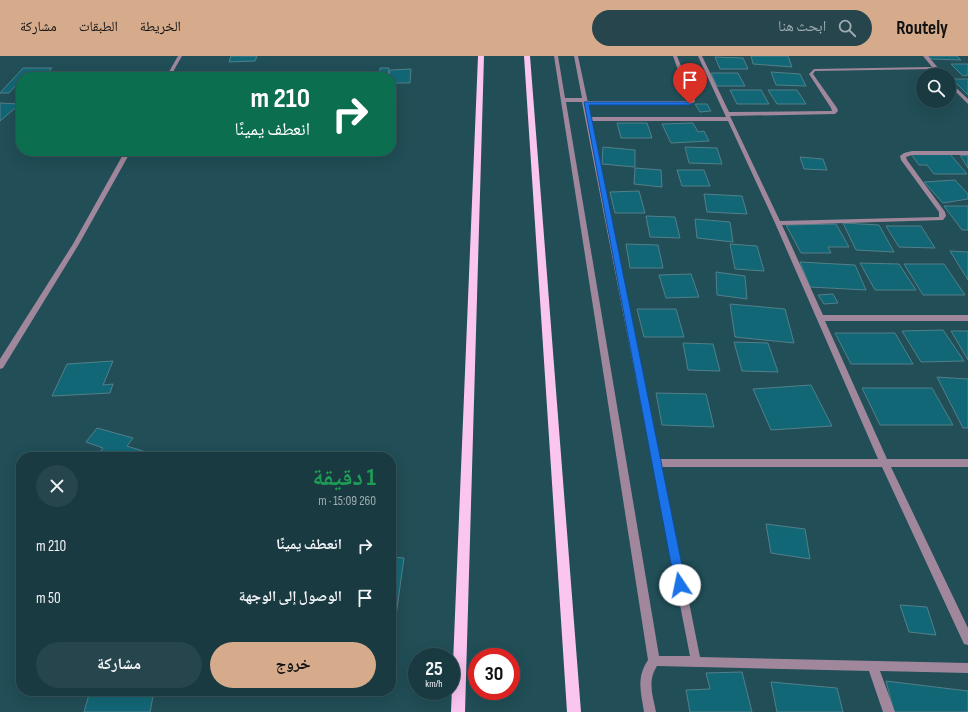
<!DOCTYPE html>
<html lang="ar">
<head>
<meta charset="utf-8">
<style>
	body { margin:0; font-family:"Sofia Sans Condensed","Noto Naskh Arabic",sans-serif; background:#26454c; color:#f1f3f6; direction:rtl; height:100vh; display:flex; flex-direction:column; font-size:15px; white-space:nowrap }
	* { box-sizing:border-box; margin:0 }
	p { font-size:13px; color:#9fadb1 }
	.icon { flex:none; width:22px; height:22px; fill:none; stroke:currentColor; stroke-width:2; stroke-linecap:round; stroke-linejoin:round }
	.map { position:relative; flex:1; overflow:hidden; direction:ltr }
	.details { position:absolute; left:16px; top:396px; width:380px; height:244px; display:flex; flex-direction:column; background:#193a41; border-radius:16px; box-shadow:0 4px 16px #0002,0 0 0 1px #37545a; direction:rtl }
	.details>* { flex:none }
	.guide { position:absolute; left:16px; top:16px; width:380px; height:84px; border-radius:16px; box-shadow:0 4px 16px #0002,0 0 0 1px #37545a; direction:rtl; background:#0b6e4f; color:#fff; overflow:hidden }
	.fabs { position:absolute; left:916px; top:12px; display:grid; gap:8px }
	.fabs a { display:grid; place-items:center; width:40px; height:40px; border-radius:50%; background:#193a41; box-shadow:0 4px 16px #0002,0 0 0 1px #37545a; font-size:20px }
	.speed { position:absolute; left:408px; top:592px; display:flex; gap:8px; font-size:20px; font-weight:700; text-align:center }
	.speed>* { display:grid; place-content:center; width:52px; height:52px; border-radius:50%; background:#193a41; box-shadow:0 4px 16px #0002,0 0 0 1px #37545a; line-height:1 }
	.speed small { font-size:10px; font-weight:400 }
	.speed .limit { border:6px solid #d22; background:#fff; color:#111 }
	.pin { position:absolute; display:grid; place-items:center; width:34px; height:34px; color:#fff; margin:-41px -17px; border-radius:50% 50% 50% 0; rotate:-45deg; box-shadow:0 0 4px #0007 }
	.pin .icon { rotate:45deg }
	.me { position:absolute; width:44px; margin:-22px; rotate:349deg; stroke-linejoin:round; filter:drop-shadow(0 0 3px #0008) }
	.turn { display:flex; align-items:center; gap:14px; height:84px; padding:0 20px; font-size:18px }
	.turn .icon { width:52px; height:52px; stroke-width:2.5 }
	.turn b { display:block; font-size:28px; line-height:34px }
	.round { display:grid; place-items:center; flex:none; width:42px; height:42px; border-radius:21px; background:#26454c }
	.head { display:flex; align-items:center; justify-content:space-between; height:68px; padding:0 20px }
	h1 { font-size:24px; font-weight:700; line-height:30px; color:#1e9e55 }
	.action { display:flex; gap:8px; margin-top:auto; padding:8px 20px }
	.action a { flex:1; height:46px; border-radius:24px; background:#d6ab8b; color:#111; font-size:16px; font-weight:700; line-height:46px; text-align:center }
	.action a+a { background:#26454c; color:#f1f3f6 }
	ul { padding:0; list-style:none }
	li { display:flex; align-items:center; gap:12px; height:52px; padding:0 20px }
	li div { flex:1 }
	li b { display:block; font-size:15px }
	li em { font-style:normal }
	header { display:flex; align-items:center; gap:24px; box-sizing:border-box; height:56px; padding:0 20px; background:#d6ab8b; color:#111 }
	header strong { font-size:19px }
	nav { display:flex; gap:22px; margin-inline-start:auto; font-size:14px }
	.search { width:280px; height:36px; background:#26454c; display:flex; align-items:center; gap:10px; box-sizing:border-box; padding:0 14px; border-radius:22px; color:#9fadb1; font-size:15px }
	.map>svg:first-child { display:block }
	.building { fill:#126776; stroke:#537f89 }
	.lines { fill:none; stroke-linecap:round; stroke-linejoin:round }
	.service { fill:#a1879c; fill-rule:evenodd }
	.minor { fill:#a1879c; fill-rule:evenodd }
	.primary { fill:#fac5f0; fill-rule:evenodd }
	.route { fill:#1a73e8; stroke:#114b97 }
</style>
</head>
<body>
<header>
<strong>Routely</strong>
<div class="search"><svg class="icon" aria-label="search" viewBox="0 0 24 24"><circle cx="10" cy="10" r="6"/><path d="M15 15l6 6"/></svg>ابحث هنا</div>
<nav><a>الخريطة</a><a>الطبقات</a><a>مشاركة</a></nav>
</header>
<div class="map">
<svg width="968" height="656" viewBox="0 0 968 656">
	<rect width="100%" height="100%" fill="#214e57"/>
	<path class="building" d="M 231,0 L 257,0 L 255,5 L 229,6 Z
		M 751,0 L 788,0 L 792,11 L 753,8 Z
		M 928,0 L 957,0 L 961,4 L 931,3 Z
		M 715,1 L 743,2 L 748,13 L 720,13 Z
		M 951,8 L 968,8 L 968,19 L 963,20 Z
		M 23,12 L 52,12 L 44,21 L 21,21 L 21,28 L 17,28 L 9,37 L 0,37 Z
		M 380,12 L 389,12 L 388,21 L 379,21 Z
		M 411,13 L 410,27 L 391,27 L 391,21 L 389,21 L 390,14 Z
		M 771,16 L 800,18 L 806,30 L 776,29 Z
		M 711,17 L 738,17 L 745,30 L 717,30 Z
		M 952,23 L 968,23 L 968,39 Z
		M 730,34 L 761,34 L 769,48 L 737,48 Z
		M 768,34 L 797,34 L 806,48 L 777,48 Z
		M 0,47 L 20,48 L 0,65 Z
		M 695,48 L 707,48 L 711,55 L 700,56 Z
		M 617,67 L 647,67 L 652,82 L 621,82 Z
		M 693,67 L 698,76 L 704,75 L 709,85 L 671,87 L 662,68 Z
		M 603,91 L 635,94 L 635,111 L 602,108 Z
		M 685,91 L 717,92 L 722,108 L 689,107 Z
		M 911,98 L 950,98 L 967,118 L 934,118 L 927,109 L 919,109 Z
		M 960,99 L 968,100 L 968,112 Z
		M 800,101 L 823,103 L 827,114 L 804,113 Z
		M 635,112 L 661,114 L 662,131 L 634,128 Z
		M 677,114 L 704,114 L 710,130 L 682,130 Z
		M 955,124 L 968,138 L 968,143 L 943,147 L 924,126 Z
		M 639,135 L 645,157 L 615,157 L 610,136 Z
		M 704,138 L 742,140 L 747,158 L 707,156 Z
		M 944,150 L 968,150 L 968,174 L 962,174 Z
		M 646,160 L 675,161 L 680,182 L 650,181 Z
		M 695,163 L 730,166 L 733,186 L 697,182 Z
		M 843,167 L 879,169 L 894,196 L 856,194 Z
		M 836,168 L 849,191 L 828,191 L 831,197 L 801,197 L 786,169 Z
		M 886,170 L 921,170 L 935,192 L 899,191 Z
		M 626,188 L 658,189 L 663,212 L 630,212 Z
		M 730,188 L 757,190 L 764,215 L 735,213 Z
		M 950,195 L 968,196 L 968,224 Z
		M 800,206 L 855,209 L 866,234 L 810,231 Z
		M 860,207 L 899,208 L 916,234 L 875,234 Z
		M 904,208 L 944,208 L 965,239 L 923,239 Z
		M 716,216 L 745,220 L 747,243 L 717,239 Z
		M 691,218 L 699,241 L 666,242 L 659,219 Z
		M 833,238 L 838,247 L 824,248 L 818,239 Z
		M 730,248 L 785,253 L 794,287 L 735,281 Z
		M 637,253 L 676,253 L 684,281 L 644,281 Z
		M 943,274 L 964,305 L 921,306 L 902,275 Z
		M 951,275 L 968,275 L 968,304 Z
		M 835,277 L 895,277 L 913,308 L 851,308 Z
		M 734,286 L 768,287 L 778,316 L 742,315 Z
		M 683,287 L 713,288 L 720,315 L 688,314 Z
		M 113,305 L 103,329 L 113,328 L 110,337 L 52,340 L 67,308 Z
		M 937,321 L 968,323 L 968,372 L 963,372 Z
		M 811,329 L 832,370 L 771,374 L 753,333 Z
		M 862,332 L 932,332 L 953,369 L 880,369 Z
		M 656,337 L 706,338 L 714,371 L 662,369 Z
		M 97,372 L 133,382 L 127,390 L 149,397 L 146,401 L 96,401 L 103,392 L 86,386 Z
		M 766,468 L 805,473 L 810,503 L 771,497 Z
		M 391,501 L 404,502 L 394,574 L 391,574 Z
		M 900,549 L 927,551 L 936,579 L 909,576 Z
		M 742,616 L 752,656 L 690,656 L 686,634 L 710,633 L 706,617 Z
		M 886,625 L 968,635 L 968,656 L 894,656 Z
		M 771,626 L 837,632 L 843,656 L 777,656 Z
		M 90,635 L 154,635 L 150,656 L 84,656 Z"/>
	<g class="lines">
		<path class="service" d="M 673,0 L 677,0 L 695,45 L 692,48 L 586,49 L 583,47 L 586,45 L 689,45 Z"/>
		<path class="minor" d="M 178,0 L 182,0 L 170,21 L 166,21 Z
			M 554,0 L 558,0 L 565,42 L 582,42 L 574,0 L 578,0 L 591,61 L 726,61 L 698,0 L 702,0 L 729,56 L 832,55 L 831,52 L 809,18 L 814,13 L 932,11 L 923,0 L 928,0 L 944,19 L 939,19 L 934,13 L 815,15 L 813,18 L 837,52 L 838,55 L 835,58 L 730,60 L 780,165 L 939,161 L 939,156 L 901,104 L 900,100 L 904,97 L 912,95 L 968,95 L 968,99 L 912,99 L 906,101 L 907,104 L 945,156 L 946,160 L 943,164 L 782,169 L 823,259 L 968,259 L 968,265 L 825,265 L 887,403 L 968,403 L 968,411 L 891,411 L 968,572 L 968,589 L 964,588 L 882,411 L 662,411 L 700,601 L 968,607 L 968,617 L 880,615 L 895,656 L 883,656 L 869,615 L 657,610 C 647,625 653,640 656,656 L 644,656 C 641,636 636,622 648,604 ZM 566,46 L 582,46 L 690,600 L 659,600 ZM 591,65 L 728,65 L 775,167 L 878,403 L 660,403 Z
			M 949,25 L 968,43 L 968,48 L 949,29 Z
			M 125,95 L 131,95 L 79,188 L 3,312 L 0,313 L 0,303 L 73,188 Z"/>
		<path class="primary" d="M 478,0 L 484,0 L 465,656 L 451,656 Z
			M 524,0 L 530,0 L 581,656 L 567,656 Z"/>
	</g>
	<path class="route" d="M 584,46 L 690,46 L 693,48 L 690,49 L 589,49 L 686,529 L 684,533 L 680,535 L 676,533 L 675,529 Z"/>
</svg>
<div class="fabs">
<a><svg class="icon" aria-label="search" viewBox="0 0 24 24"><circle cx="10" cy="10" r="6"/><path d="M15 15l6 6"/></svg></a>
</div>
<div class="speed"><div>25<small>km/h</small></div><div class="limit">30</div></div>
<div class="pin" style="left:690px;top:48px;background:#d93025"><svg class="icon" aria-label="arrive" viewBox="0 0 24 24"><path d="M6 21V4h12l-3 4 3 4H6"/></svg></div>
<svg class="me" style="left:680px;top:529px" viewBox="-20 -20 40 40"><circle r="19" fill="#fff"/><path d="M0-13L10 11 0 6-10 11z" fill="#1a73e8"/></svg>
<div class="guide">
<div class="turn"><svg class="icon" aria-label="right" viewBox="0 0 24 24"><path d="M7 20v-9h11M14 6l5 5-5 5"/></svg><div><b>210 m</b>انعطف يمينًا</div></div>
</div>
<section class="details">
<div class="head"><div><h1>1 دقيقة</h1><p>260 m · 15:09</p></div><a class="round"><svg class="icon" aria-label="close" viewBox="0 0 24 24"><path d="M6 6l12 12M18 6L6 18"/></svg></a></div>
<ul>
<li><svg class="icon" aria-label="right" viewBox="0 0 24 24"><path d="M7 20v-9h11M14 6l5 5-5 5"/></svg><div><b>انعطف يمينًا</b></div><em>210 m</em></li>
<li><svg class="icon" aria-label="arrive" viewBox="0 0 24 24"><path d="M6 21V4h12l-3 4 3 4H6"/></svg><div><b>الوصول إلى الوجهة</b></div><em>50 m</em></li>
</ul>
<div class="action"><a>خروج</a><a>مشاركة</a></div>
</section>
</div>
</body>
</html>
